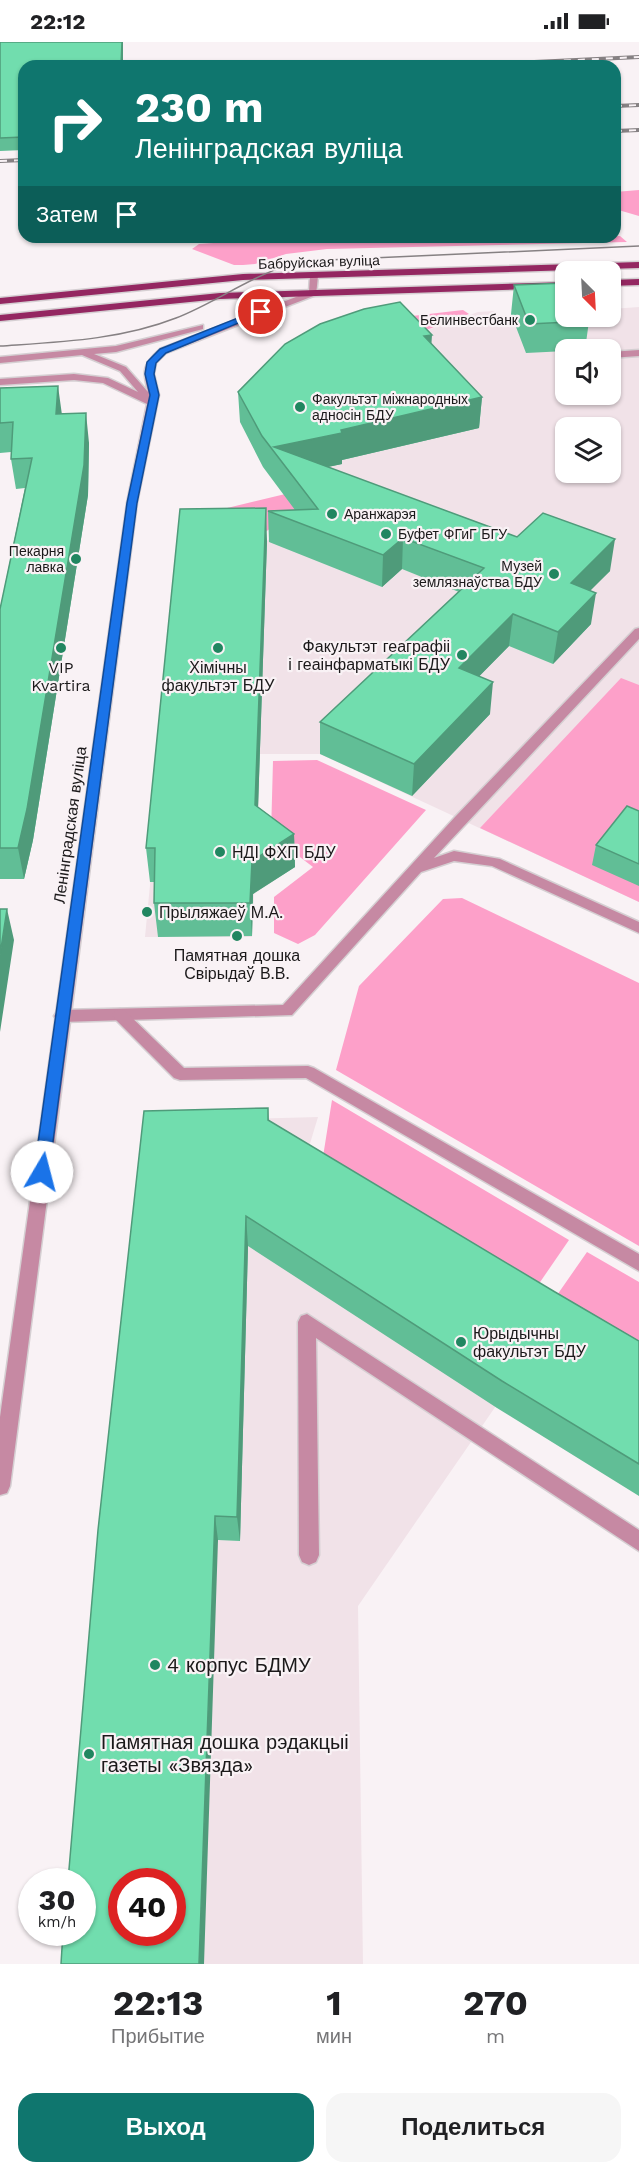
<!DOCTYPE html>
<html lang="ru">
<head>
<meta charset="utf-8">
<style>
	body { margin:0; font-family:"Work Sans",sans-serif; background:#f6f6f6; color:#202124; height:100vh; display:flex; flex-direction:column; font-size:22px; white-space:nowrap }
	* { box-sizing:border-box; margin:0 }
	p { font-size:20px; color:#757577 }
	.icon { flex:none; width:33px; height:33px; fill:none; stroke:currentColor; stroke-width:2; stroke-linecap:round; stroke-linejoin:round }
	.map { position:relative; height:1922px; overflow:hidden }
	.panel { display:flex; flex-direction:column; background:#fff; flex:1 }
	.panel>* { flex:none }
	.guide { position:absolute; left:18px; top:18px; width:603px; height:183px; border-radius:18px; box-shadow:0 2px 4px #0004; background:#0f766e; color:#fff; overflow:hidden }
	.needle { width:39px; rotate:156deg }
	.fabs { position:absolute; left:555px; top:219px; display:grid; gap:12px }
	.fabs a { display:grid; place-items:center; width:66px; height:66px; border-radius:12px; background:#fff; box-shadow:0 2px 4px #0004; font-size:30px }
	.speed { position:absolute; left:18px; top:1826px; display:flex; gap:12px; font-size:30px; font-weight:700; text-align:center }
	.speed>* { display:grid; place-content:center; width:78px; height:78px; border-radius:50%; background:#fff; box-shadow:0 2px 4px #0004; line-height:1 }
	.speed small { font-size:15px; font-weight:400 }
	.speed .limit { border:9px solid #d22; background:#fff; color:#111 }
	.pin { position:absolute; display:grid; place-items:center; width:51px; height:51px; color:#fff; margin:-26px; border:3px solid #fff; border-radius:50%; box-shadow:0 2px 6px #0007 }
	.me { position:absolute; width:66px; margin:-33px; rotate:8deg; stroke-linejoin:round; filter:drop-shadow(0 0 4px #0008) }
	.turn { display:flex; align-items:center; gap:21px; height:126px; padding:0 18px; font-size:27px }
	.turn .icon { width:78px; height:78px; stroke-width:2.5 }
	.turn b { display:block; font-size:42px; line-height:51px }
	.then { display:flex; align-items:center; height:57px; padding:0 18px; background:#0003; gap:12px; font-size:22px }
	.eta { display:flex; justify-content:space-evenly; align-items:center; height:102px; text-align:center }
	.eta b { font-size:36px; font-weight:700; line-height:42px }
	.cta { display:flex; gap:12px; margin-top:auto; padding:12px 18px }
	.cta a { flex:1; height:69px; border-radius:18px; background:#0f766e; color:#fff; font-size:24px; font-weight:700; line-height:69px; text-align:center }
	.cta a+a { background:#f6f6f6; color:#202124 }
	.status { display:flex; justify-content:space-between; align-items:center; height:42px; padding:0 30px; background:#fff; direction:ltr }
	.status svg { height:16px; fill:currentColor }
	.map>svg:first-child { display:block }
	.built { fill:#f1e2e8; fill-rule:evenodd }
	.green { fill:#fda0c9 }
	.lines { fill:none; stroke-linecap:round; stroke-linejoin:round }
	.service-casing { stroke:#d5cfd2; stroke-width:3 }
	.pedestrian-casing { stroke:#d5cfd2; stroke-width:3 }
	.tertiary-casing { stroke:#d5cfd2; stroke-width:3 }
	.primary-casing { stroke:#d5cfd2; stroke-width:3 }
	.service { fill:#c689a3; fill-rule:evenodd }
	.pedestrian { fill:#c689a3; fill-rule:evenodd }
	.tertiary { fill:#c689a3; fill-rule:evenodd }
	.primary { fill:#942761; fill-rule:evenodd }
	.tram { stroke:#868183; stroke-width:1.5 }
	.rail-casing { stroke:#868183; stroke-width:4 }
	.rail { stroke:#f9f2f5; stroke-width:2; stroke-dasharray:7; stroke-linecap:butt }
	.wall { fill:#61be96 }
	.shaded-wall { fill:#4f9b7a }
	.building { fill:#71ddae; stroke:#4f9b7a; stroke-width:1.5; fill-rule:evenodd }
	.route { fill:#1a73e8; stroke:#114b97; stroke-width:1.5 }
	.poi-dot { fill:#218660; stroke:#f9f2f5; stroke-width:2 }
	.labels { text-anchor:middle; dominant-baseline:central; stroke-width:4.5; stroke-linejoin:round; paint-order:stroke }
	.far-street-label { font-size:14px; fill:#1b191a; stroke:#f9f2f5 }
	.far-poi-label { font-size:14px; fill:#1b191a; stroke:#f9f2f5; text-anchor:end }
	.poi-label { font-size:16px; fill:#1b191a; stroke:#f9f2f5 }
	.street-label { font-size:16px; fill:#1b191a; stroke:#f9f2f5 }
	.near-poi-label { font-size:20px; fill:#1b191a; stroke:#f9f2f5; text-anchor:start }
</style>
</head>
<body>
<div class="status"><b>22:12</b><svg viewBox="0 0 49 12"><path d="M0 12V9h3v3zM5 12V6h3v6zM10 12V3h3v9zM15 12V0h3v12zM26 1h20v11H26zM47 4h2v5h-2z"/></svg></div>
<div class="map">
<svg width="639" height="1922" viewBox="0 0 639 1922">
	<rect width="100%" height="100%" fill="#f9f2f5"/>
	<path class="built" d="M 639,265 L 639,860 L 320,712 L 260,712 L 258,797 L 295,825 L 254,852 L 252,895 L 145,895 L 183,500 L 267,499 L 322,454 L 303,430 L 405,296 L 478,270 L 494,269 L 500,285 L 516,284 L 511,272 L 565,269 L 566,274 L 610,274 L 611,267 ZM 566,308 L 610,308 L 610,352 L 566,352 ZM 566,386 L 610,386 L 610,430 L 566,430 Z
		M 318,1075 L 302,1128 L 553,1281 L 358,1564 L 363,1922 L 134,1922 L 82,1839 L 80,1839 L 147,1080 ZM 122,1839 L 172,1839 L 172,1890 L 122,1890 Z"/>
	<path class="green" d="M 639,148 L 639,174 L 615,167 L 615,150 Z
		M 620,194 L 627,200 L 327,207 L 286,212 L 255,222 L 243,223 L 234,223 L 192,207 L 199,202 L 301,195 L 452,195 L 464,200 Z
		M 463,268 L 469,272 L 405,296 L 412,274 Z
		M 302,448 L 311,457 L 264,491 L 198,473 Z
		M 621,636 L 639,643 L 639,860 L 480,786 Z
		M 317,718 L 426,768 L 315,893 L 298,902 L 274,891 L 274,855 L 313,825 L 271,793 L 273,719 Z
		M 462,856 L 639,941 L 639,1204 L 336,1028 L 359,944 L 443,857 Z
		M 332,1058 L 569,1198 L 536,1246 L 322,1121 Z
		M 587,1210 L 639,1240 L 639,1304 L 555,1256 Z"/>
	<g class="lines">
		<defs>
			<path id="service" d="M 639,308 L 639,314 L 610,316 L 610,310 Z
				M 639,586 L 639,597 L 434,816 L 454,809 L 500,817 L 639,880 L 639,891 L 492,824 L 454,819 L 421,830 L 292,973 L 62,980 L 57,978 L 54,974 L 57,970 L 62,968 L 283,963 L 455,775 L 635,587 Z
				M 307,1272 L 639,1488 L 639,1509 L 316,1296 L 319,1513 L 316,1520 L 309,1523 L 302,1520 L 299,1513 L 298,1280 L 301,1274 Z"/>
			<path id="pedestrian" d="M 120,967 L 125,969 L 184,1026 L 308,1024 L 314,1026 L 639,1212 L 639,1229 L 306,1036 L 180,1038 L 174,1036 L 115,977 L 112,973 L 115,969 Z"/>
			<path id="tertiary" d="M 314,231 L 318,234 L 316,253 L 166,311 L 156,321 L 154,332 L 159,353 L 137,461 L 10,1444 L 7,1451 L 0,1453 L 0,1375 L 127,461 L 147,362 L 103,341 L 74,338 L 0,343 L 0,337 L 74,332 L 108,336 L 138,350 L 120,329 L 82,313 L 0,321 L 0,315 L 116,304 L 203,283 L 203,287 L 116,310 L 94,312 L 126,325 L 148,350 C 143,328 142,323 160,307 L 309,250 L 310,234 Z"/>
			<path id="primary" d="M 639,220 L 639,226 L 243,238 L 0,262 L 0,256 L 243,232 Z
				M 639,237 L 639,243 L 610,244 L 610,238 Z
				M 566,240 L 566,246 L 220,257 L 0,279 L 0,273 L 220,251 Z"/>
		</defs>
		<use href="#service" class="service-casing"/>
		<use href="#pedestrian" class="pedestrian-casing"/>
		<use href="#tertiary" class="tertiary-casing"/>
		<use href="#primary" class="primary-casing"/>
		<use href="#service" class="service"/>
		<use href="#pedestrian" class="pedestrian"/>
		<use href="#tertiary" class="tertiary"/>
		<use href="#primary" class="primary"/>
		<path class="tram" d="M 0,304 C 59,300 120,298 176,276 C 220,259 258,228 305,219 L 639,204"/>
		<defs>
			<path id="rail" d="M 452,24 L 639,15
				M 615,64 L 639,63
				M 615,89 L 639,88
				M 0,119 L 24,118"/>
		</defs>
		<use href="#rail" class="rail-casing"/>
		<use href="#rail" class="rail"/>
	</g>
	<path class="wall" d="M 0,0 L 123,0 L 123,24 L 24,24 L 24,108 L 0,109 Z
		M 514,243 L 589,279 L 585,308 L 566,308 L 566,309 L 526,311 L 511,272 Z
		M 431,302 L 482,355 L 479,386 L 342,418 L 342,422 L 327,425 L 610,529 L 590,548 L 591,582 L 553,622 L 509,604 L 479,634 L 490,672 L 412,754 L 320,712 L 320,680 L 459,550 L 402,527 L 382,545 L 269,500 L 268,469 L 295,468 L 263,425 L 240,380 L 238,350 Z
		M 0,346 L 62,372 L 89,401 L 88,453 L 33,798 L 24,837 L 0,837 L 0,567 L 25,446 L 16,447 L 11,417 L 11,410 L 0,411 Z
		M 267,499 L 258,765 L 294,792 L 295,825 L 253,852 L 252,894 L 158,895 L 154,861 L 154,840 L 150,840 L 146,806 Z
		M 639,769 L 639,844 L 592,823 L 596,803 Z
		M 268,1066 L 269,1079 L 555,1250 L 639,1299 L 639,1454 L 497,1366 L 248,1204 L 240,1499 L 218,1498 L 61,1922 Z"/>
	<path class="shaded-wall" d="M 122,0 L 123,0 L 123,24 L 121,24 Z
		M 432,293 L 430,323 L 424,294 Z
		M 58,344 L 62,373 L 56,372 Z
		M 482,355 L 479,386 L 342,418 L 342,422 L 291,433 L 274,405 L 341,388 Z
		M 86,371 L 89,401 L 88,453 L 33,798 L 24,837 L 18,806 Z
		M 266,466 L 267,499 L 257,796 L 255,763 Z
		M 403,496 L 402,527 L 382,545 L 383,513 Z
		M 615,497 L 610,529 L 566,573 L 571,541 Z
		M 596,551 L 591,582 L 553,622 L 558,590 Z
		M 513,572 L 509,604 L 456,658 L 459,626 Z
		M 493,640 L 490,672 L 412,754 L 414,722 Z
		M 294,792 L 295,825 L 253,852 L 252,894 L 250,861 L 252,819 Z
		M 7,867 L 14,898 L 0,990 L 0,913 Z
		M 246,1174 L 248,1204 L 240,1499 L 237,1475 Z
		M 215,1474 L 218,1498 L 204,1922 L 199,1922 Z"/>
	<path class="building" d="M 0,0 L 122,0 L 121,24 L 24,24 L 24,95 L 0,96 Z
		M 394,22 L 395,24 L 351,24 Z
		M 566,241 L 566,274 L 587,274 L 589,279 L 529,282 L 514,243 Z
		M 400,260 L 432,293 L 424,294 L 482,355 L 341,388 L 342,391 L 274,405 L 517,495 L 543,471 L 615,497 L 571,541 L 596,551 L 558,590 L 513,572 L 459,626 L 493,640 L 414,722 L 320,680 L 484,526 L 403,496 L 383,513 L 268,469 L 318,467 L 262,394 L 238,350 L 285,302 L 320,282 L 364,267 Z
		M 58,344 L 56,372 L 86,371 L 84,423 L 27,767 L 18,806 L 0,806 L 0,567 L 32,416 L 11,417 L 13,380 L 0,381 L 0,346 Z
		M 266,466 L 255,763 L 294,792 L 252,819 L 250,861 L 154,861 L 155,806 L 146,806 L 180,467 Z
		M 627,764 L 639,769 L 639,822 L 596,803 Z
		M 0,867 L 7,867 L 0,913 Z
		M 268,1066 L 268,1078 L 555,1250 L 639,1299 L 639,1422 L 502,1339 L 246,1174 L 237,1475 L 215,1474 L 199,1922 L 61,1922 L 63,1890 L 82,1890 L 82,1839 L 68,1839 L 98,1488 L 144,1069 ZM 122,1839 L 172,1839 L 172,1890 L 122,1890 Z"/>
	<path class="route" d="M 258,268 L 265,270 L 166,311 L 156,321 L 154,332 L 159,353 L 137,461 L 49,1130 L 47,1135 L 42,1137 L 36,1135 L 34,1130 L 127,461 L 150,353 L 145,332 L 147,320 L 160,307 Z"/>
	<g class="poi-dot">
		<circle cx="530" cy="278" r="6"/>
		<circle cx="300" cy="365" r="6"/>
		<circle cx="332" cy="472" r="6"/>
		<circle cx="386" cy="492" r="6"/>
		<circle cx="76" cy="517" r="6"/>
		<circle cx="554" cy="532" r="6"/>
		<circle cx="61" cy="606" r="6"/>
		<circle cx="218" cy="606" r="6"/>
		<circle cx="462" cy="613" r="6"/>
		<circle cx="220" cy="810" r="6"/>
		<circle cx="147" cy="870" r="6"/>
		<circle cx="237" cy="894" r="6"/>
		<circle cx="461" cy="1300" r="6"/>
		<circle cx="155" cy="1623" r="6"/>
		<circle cx="89" cy="1712" r="6"/>
	</g>
	<g class="labels">
		<g class="far-street-label">
			<text transform="translate(319 220) rotate(-2)">Бабруйская вуліца</text>
		</g>
		<g class="far-poi-label">
			<text x="518" y="278">Белинвестбанк</text>
			<text x="312" y="357" text-anchor="start">Факультэт міжнародных<tspan x="312" dy="16">адносін БДУ</tspan></text>
			<text x="344" y="472" text-anchor="start">Аранжарэя</text>
			<text x="398" y="492" text-anchor="start">Буфет ФГиГ БГУ</text>
			<text x="64" y="509">Пекарня<tspan x="64" dy="16">лавка</tspan></text>
			<text x="542" y="524">Музей<tspan x="542" dy="16">землязнаўства БДУ</tspan></text>
		</g>
		<g class="poi-label">
			<text x="450" y="604" text-anchor="end">Факультэт геаграфіі<tspan x="450" dy="18">і геаінфарматыкі БДУ</tspan></text>
			<text x="61" y="625">VIP<tspan x="61" dy="18">Kvartira</tspan></text>
			<text x="218" y="625">Хімічны<tspan x="218" dy="18">факультэт БДУ</tspan></text>
			<text x="232" y="810" text-anchor="start">НДІ ФХП БДУ</text>
			<text x="159" y="870" text-anchor="start">Прыляжаеў М.А.</text>
			<text x="237" y="913">Памятная дошка<tspan x="237" dy="18">Свірыдаў В.В.</tspan></text>
			<text x="473" y="1291" text-anchor="start">Юрыдычны<tspan x="473" dy="18">факультэт БДУ</tspan></text>
		</g>
		<g class="street-label">
			<text transform="translate(70 783) rotate(-82)">Ленінградская вуліца</text>
		</g>
		<g class="near-poi-label">
			<text x="167" y="1623">4 корпус БДМУ</text>
			<text x="101" y="1700">Памятная дошка рэдакцыі<tspan x="101" dy="23">газеты «Звязда»</tspan></text>
		</g>
	</g>
</svg>
<div class="fabs">
<a><svg class="needle" viewBox="-14 -14 28 28"><path d="M0-13l5 13h-10z" fill="#e53935"/><path d="M0 13l5-13h-10z" fill="#757577"/></svg></a>
<a><svg class="icon" aria-label="sound" viewBox="0 0 24 24"><path d="M4 9h4l5-4v14l-5-4H4zM17 9q2 3 0 6"/></svg></a>
<a><svg class="icon" aria-label="layers" viewBox="0 0 24 24"><path d="M12 4l9 5-9 5-9-5zM3 14l9 5 9-5"/></svg></a>
</div>
<div class="speed"><div>30<small>km/h</small></div><div class="limit">40</div></div>
<div class="pin" style="left:261px;top:270px;background:#d93025"><svg class="icon" aria-label="arrive" viewBox="0 0 24 24"><path d="M6 21V4h12l-3 4 3 4H6"/></svg></div>
<svg class="me" style="left:42px;top:1130px" viewBox="-20 -20 40 40"><circle r="19" fill="#fff"/><path d="M0-13L10 11 0 6-10 11z" fill="#1a73e8"/></svg>
<div class="guide">
<div class="turn"><svg class="icon" aria-label="right" viewBox="0 0 24 24"><path d="M7 20v-9h11M14 6l5 5-5 5"/></svg><div><b>230 m</b>Ленінградская вуліца</div></div>
<div class="then">Затем<svg class="icon" aria-label="arrive" viewBox="0 0 24 24"><path d="M6 21V4h12l-3 4 3 4H6"/></svg></div>
</div>
</div>
<section class="panel">
<div class="eta">
<div><b>22:13</b><p>Прибытие</p></div>
<div><b>1</b><p>мин</p></div>
<div><b>270</b><p>m</p></div>
</div>
<div class="cta"><a>Выход</a><a>Поделиться</a></div>
</section>
</body>
</html>
